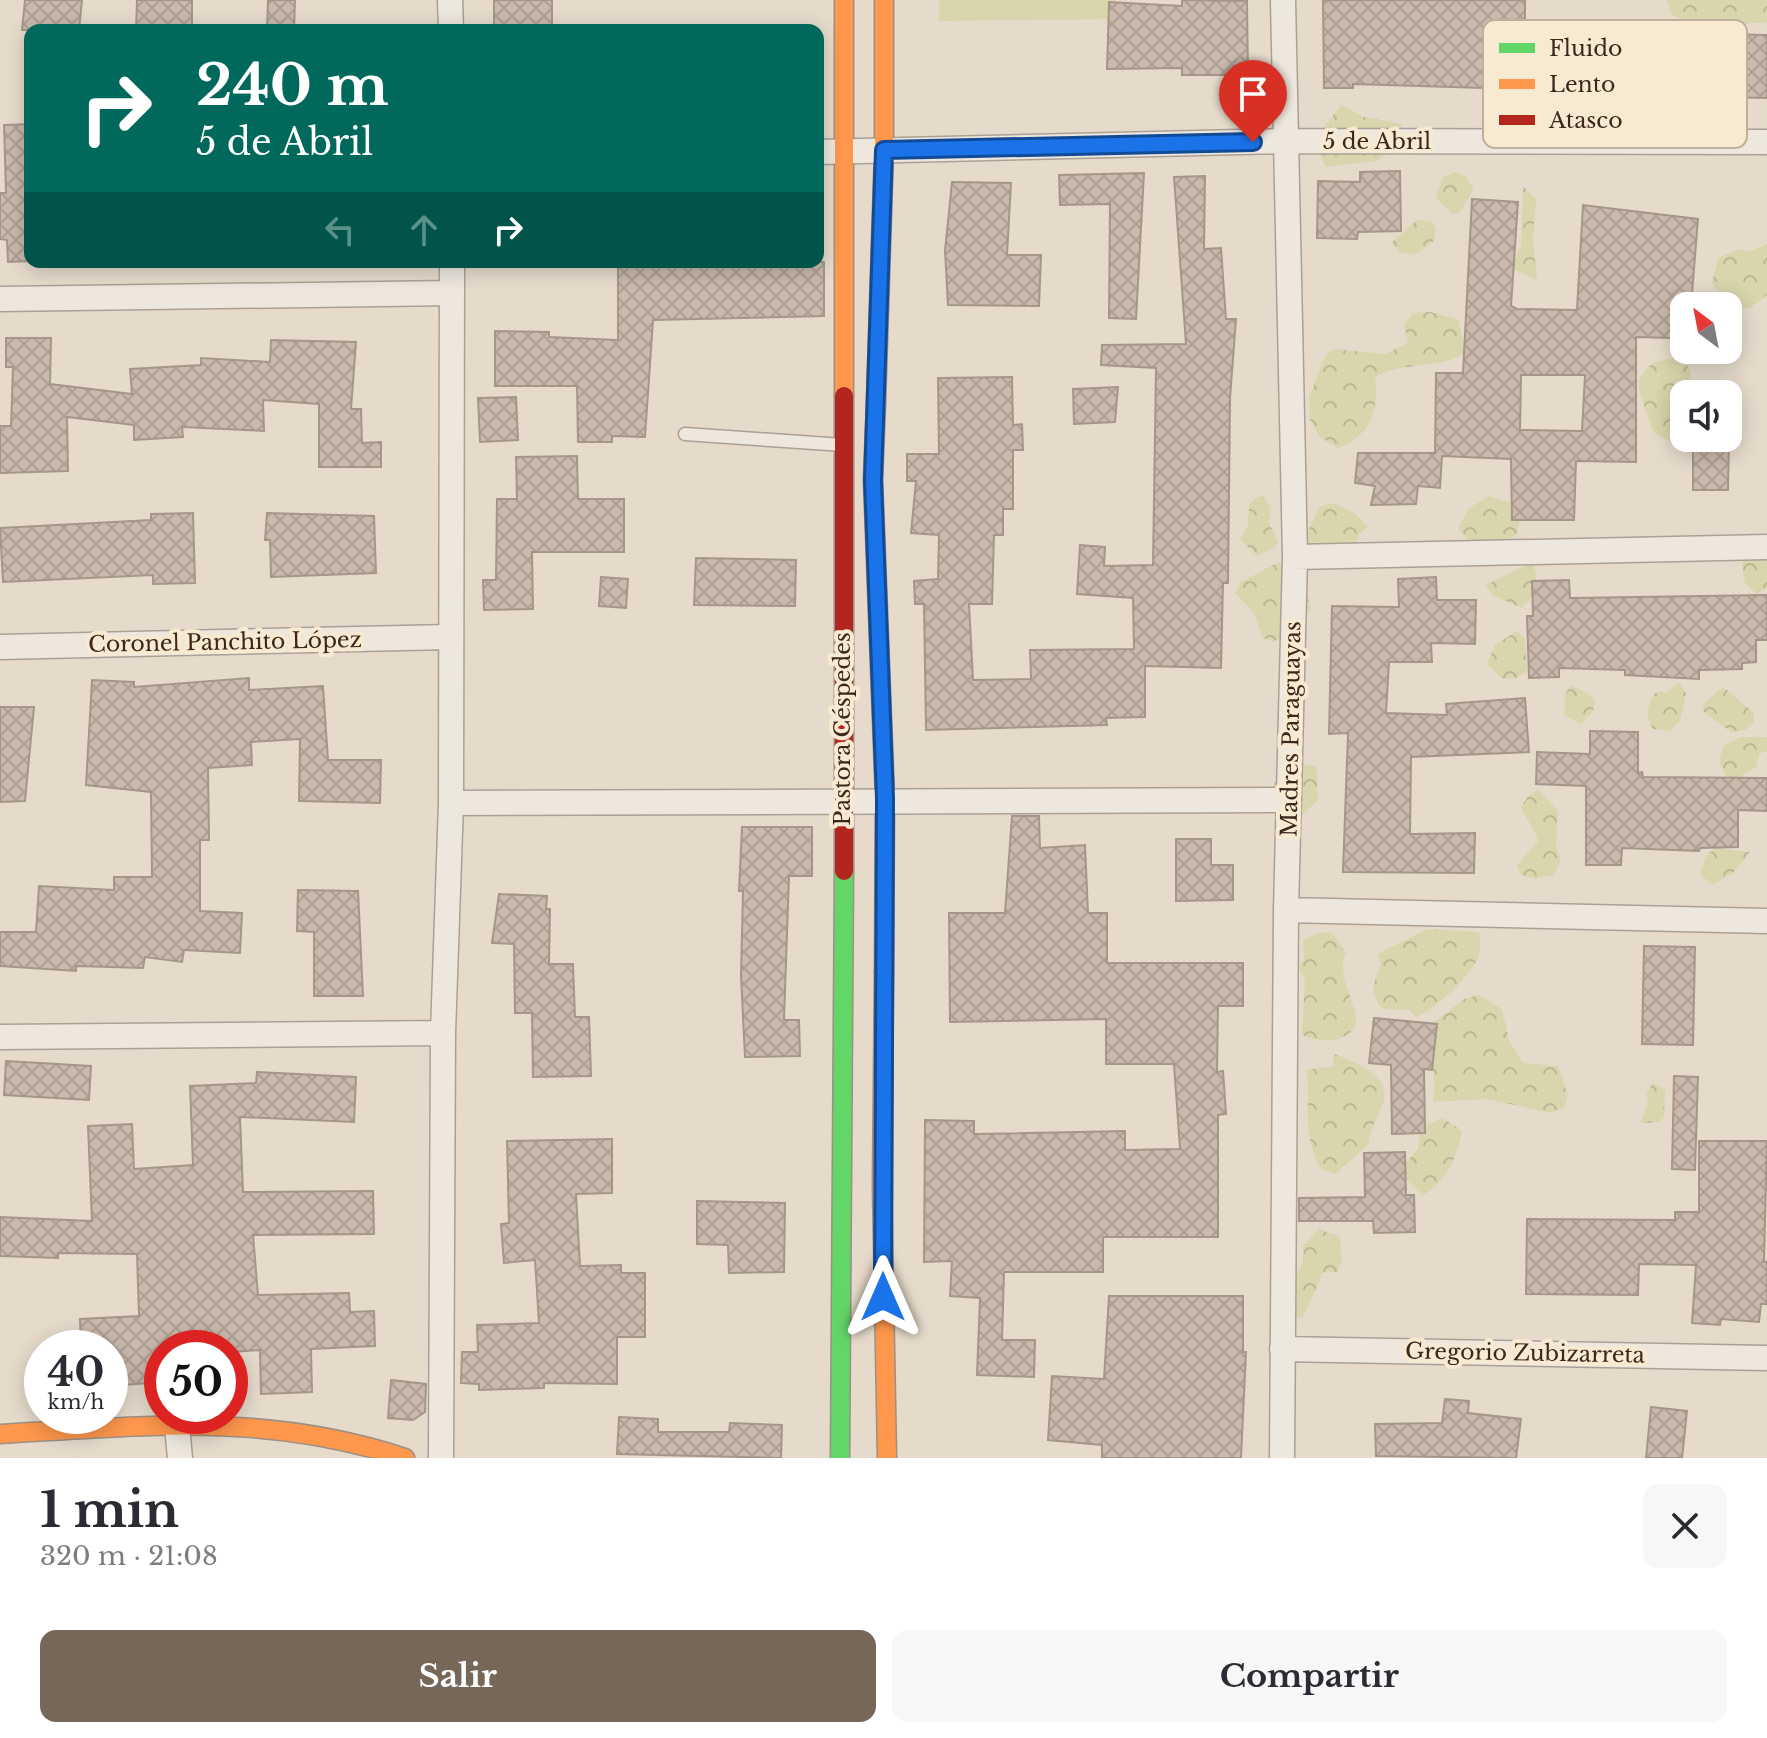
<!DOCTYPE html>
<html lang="es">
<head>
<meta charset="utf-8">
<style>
	body { margin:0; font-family:"Libre Baskerville",serif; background:#f7f7f7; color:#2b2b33; height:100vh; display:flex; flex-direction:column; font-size:30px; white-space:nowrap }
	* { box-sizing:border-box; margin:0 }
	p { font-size:26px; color:#7c7c81 }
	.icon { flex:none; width:44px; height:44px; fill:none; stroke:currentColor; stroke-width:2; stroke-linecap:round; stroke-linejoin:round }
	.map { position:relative; height:1458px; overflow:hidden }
	.details { display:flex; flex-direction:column; background:#fff; flex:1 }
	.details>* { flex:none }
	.banner { position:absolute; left:24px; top:24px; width:800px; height:244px; border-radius:16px; box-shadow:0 4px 20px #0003; background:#00695c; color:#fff; overflow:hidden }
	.needle { width:52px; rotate:328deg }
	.buttons { position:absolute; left:1670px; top:292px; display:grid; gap:16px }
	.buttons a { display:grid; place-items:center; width:72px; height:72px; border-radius:16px; background:#fff; box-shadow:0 4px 20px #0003; font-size:40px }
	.speed { position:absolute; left:24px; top:1330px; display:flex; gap:16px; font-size:40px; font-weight:700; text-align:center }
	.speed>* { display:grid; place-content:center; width:104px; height:104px; border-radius:50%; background:#fff; box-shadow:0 4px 20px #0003; line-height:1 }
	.speed small { font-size:20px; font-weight:400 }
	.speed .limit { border:12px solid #d22; background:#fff; color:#111 }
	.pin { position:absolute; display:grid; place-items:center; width:68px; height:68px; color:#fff; margin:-82px -34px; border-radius:50% 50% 50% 0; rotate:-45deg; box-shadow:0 0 8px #0007 }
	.pin .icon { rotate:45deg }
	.me { position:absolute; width:88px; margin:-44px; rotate:0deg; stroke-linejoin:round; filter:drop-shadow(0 0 6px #0008) }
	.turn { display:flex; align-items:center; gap:28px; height:168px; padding:0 40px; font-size:36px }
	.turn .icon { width:104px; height:104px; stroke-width:2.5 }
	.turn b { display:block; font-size:56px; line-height:68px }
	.lanes { display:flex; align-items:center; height:76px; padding:0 40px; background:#0003; justify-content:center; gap:40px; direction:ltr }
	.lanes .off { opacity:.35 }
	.round { display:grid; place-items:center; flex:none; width:84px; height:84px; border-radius:16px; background:#f7f7f7 }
	.overview { display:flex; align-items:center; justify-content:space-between; height:136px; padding:0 40px }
	h1 { font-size:48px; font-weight:700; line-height:60px }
	.button { display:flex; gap:16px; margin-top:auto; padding:16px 40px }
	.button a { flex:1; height:92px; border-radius:16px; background:#776759; color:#fff; font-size:32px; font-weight:700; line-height:92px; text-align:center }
	.button a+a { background:#f7f7f7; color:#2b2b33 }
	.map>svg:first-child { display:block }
	.forest { fill:url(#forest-crowns) }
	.garden { fill:#d9d5ac }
	.building { fill:url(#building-cross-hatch); stroke:#a6968a; stroke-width:2; fill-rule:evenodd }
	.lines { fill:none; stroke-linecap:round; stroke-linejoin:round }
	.lane-casing { stroke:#aba095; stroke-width:15 }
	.street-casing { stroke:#aba095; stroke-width:27 }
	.fast-casing { stroke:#9b9085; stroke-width:21 }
	.slow-casing { stroke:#9b9085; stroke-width:21 }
	.jam-casing { stroke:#9b9085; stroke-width:21 }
	.lane { stroke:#ede7de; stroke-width:12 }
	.street { stroke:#ede7de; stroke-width:24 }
	.fast { stroke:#63d668; stroke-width:18 }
	.slow { stroke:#ff974d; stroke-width:18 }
	.jam { stroke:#b3261e; stroke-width:18 }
	.route-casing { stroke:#114b97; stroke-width:20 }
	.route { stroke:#1a73e8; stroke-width:14 }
	.labels { text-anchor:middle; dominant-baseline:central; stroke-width:8; stroke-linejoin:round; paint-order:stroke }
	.street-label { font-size:22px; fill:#3b281c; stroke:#f8e9d1 }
	.key { fill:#f8e9d1; stroke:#bfaf9b; stroke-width:2 }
	.key-label { font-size:22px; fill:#3b281c }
</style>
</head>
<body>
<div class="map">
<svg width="1767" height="1458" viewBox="0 0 1767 1458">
	<defs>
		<pattern id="forest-crowns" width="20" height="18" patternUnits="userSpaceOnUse" patternTransform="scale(2)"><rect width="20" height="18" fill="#d9d5ac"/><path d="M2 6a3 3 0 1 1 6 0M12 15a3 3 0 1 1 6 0" fill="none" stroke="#bbb793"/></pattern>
		<pattern id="building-cross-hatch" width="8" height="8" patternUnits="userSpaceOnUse" patternTransform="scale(2)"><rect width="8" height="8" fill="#cab9ac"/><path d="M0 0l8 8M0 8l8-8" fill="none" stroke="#ae9f93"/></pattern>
	</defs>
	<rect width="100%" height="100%" fill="#e6dbcb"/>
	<path class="forest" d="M 1667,0 L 1767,0 L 1767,23 C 1729,21 1710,36 1672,15 Z
		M 1341,105 L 1364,117 L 1402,124 L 1397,147 L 1376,161 L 1325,167 L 1315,139 Z
		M 1454,172 L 1465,176 L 1474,189 L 1459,213 L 1452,214 L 1436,198 L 1442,178 Z
		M 1523,186 L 1536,199 L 1533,239 L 1537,281 L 1512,268 L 1521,245 Z
		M 1417,220 L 1432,222 L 1436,229 L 1433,242 L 1416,254 L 1401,253 L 1391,243 Z
		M 1767,244 L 1767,295 L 1749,309 L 1727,303 L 1712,283 L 1718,258 L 1739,249 L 1749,252 Z
		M 1430,312 L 1458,319 L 1466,352 C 1437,371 1405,360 1375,377 C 1379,410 1371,436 1338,448 L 1320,437 L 1310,420 L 1309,398 L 1325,356 L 1334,349 L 1385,354 L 1408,343 L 1404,325 L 1413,313 Z
		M 1680,357 C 1706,380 1678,396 1670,417 L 1676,424 L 1679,437 L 1672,442 C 1650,432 1653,433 1646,411 C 1638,386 1632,382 1654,362 Z
		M 1259,496 L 1264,497 L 1271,508 L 1269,523 L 1278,542 L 1275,547 L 1257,556 L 1240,539 L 1248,527 L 1249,504 Z
		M 1489,496 L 1524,507 L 1517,533 L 1503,544 L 1467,539 L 1458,528 L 1469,508 Z
		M 1333,503 L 1356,514 L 1368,527 L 1359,534 L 1354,549 L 1329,561 L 1303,543 L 1319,507 Z
		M 1767,544 L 1767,588 L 1757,594 L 1745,583 L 1742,563 L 1757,548 Z
		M 1279,562 C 1300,568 1307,591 1311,610 L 1287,634 L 1273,642 L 1263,638 L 1254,613 L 1235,593 L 1241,582 Z
		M 1532,562 C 1541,578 1535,596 1522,608 L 1492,595 L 1486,585 Z
		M 1517,631 L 1525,638 L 1527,671 L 1516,678 L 1502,679 L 1487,664 L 1495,645 Z
		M 1679,683 L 1686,693 L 1680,721 L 1670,731 L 1652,729 L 1647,713 L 1653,694 L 1662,691 L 1665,693 Z
		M 1571,686 L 1588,693 L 1596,702 L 1592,713 L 1580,724 L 1564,715 L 1566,692 Z
		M 1723,687 L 1753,712 L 1754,722 L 1745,730 L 1731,732 L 1702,710 L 1705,702 Z
		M 1740,737 L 1767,737 L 1767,751 L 1759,754 L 1757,767 L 1735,779 L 1725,775 L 1719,759 L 1724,746 Z
		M 1299,763 L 1317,767 L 1318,800 L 1302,815 L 1277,802 L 1273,785 L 1285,767 Z
		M 1538,789 L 1558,811 L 1556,847 L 1561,860 L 1554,875 L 1535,879 L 1520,874 L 1517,865 L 1538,841 C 1535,828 1526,820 1521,807 L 1529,795 Z
		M 1715,848 L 1750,852 L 1733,873 L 1712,885 L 1700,874 L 1706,856 Z
		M 1428,929 L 1479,932 C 1480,938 1481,946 1480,951 C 1476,973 1435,1010 1416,1017 L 1410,1010 L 1383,1009 C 1367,991 1375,982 1381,963 L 1377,954 Z
		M 1331,932 L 1346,952 C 1335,977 1357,999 1356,1025 C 1346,1044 1319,1043 1302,1035 L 1305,981 L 1299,967 L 1304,959 L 1303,940 L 1319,933 Z
		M 1479,995 L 1502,1009 L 1509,1040 L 1523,1063 L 1558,1066 L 1568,1095 L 1565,1107 L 1551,1113 L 1486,1099 L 1433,1102 C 1438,1075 1428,1053 1428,1027 L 1464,999 Z
		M 1334,1054 C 1353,1061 1393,1075 1383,1103 C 1378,1118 1370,1128 1368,1145 L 1335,1174 L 1320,1168 C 1302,1130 1310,1109 1307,1070 L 1333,1066 Z
		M 1653,1083 L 1665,1089 L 1664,1117 L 1659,1122 L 1641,1123 L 1648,1101 L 1646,1092 Z
		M 1443,1118 L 1462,1131 C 1456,1160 1448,1178 1423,1196 L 1405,1178 L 1403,1166 L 1418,1149 L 1420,1128 Z
		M 1319,1229 L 1340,1237 L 1342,1261 L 1337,1272 L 1323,1273 L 1303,1317 L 1280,1320 L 1280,1286 C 1298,1275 1305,1268 1303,1246 Z"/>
	<path class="garden" d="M 939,0 L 1115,0 L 1115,19 L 939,21 Z"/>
	<path class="building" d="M 25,0 L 82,0 L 79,30 L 22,30 Z
		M 137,0 L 192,0 L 192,30 L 136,30 Z
		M 268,0 L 295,0 L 294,30 L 267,30 Z
		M 494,0 L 552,0 L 552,30 L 494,30 Z
		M 1182,0 L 1247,1 L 1248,75 L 1182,75 L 1182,68 L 1107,69 L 1109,2 L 1182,6 Z
		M 1323,0 L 1525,0 L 1525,57 L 1554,57 L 1554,90 L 1353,84 L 1353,88 L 1324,88 Z
		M 1678,33 L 1767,35 L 1767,98 L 1676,96 Z
		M 30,124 L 30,261 L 8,262 L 7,240 L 0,239 L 0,193 L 6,193 L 4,125 Z
		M 1400,171 L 1401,231 L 1358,232 L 1357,239 L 1317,238 L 1318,181 L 1360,182 L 1360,172 Z
		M 1144,173 L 1136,319 L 1109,318 L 1110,204 L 1060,205 L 1059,175 Z
		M 1205,176 L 1204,249 L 1221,248 L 1226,319 L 1236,319 L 1230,398 L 1228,583 L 1223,583 L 1221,668 L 1145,666 L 1145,717 L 1106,718 L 1107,725 L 926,730 L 924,604 L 915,604 L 914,581 L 938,579 L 939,535 L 911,533 L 916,481 L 907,481 L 907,454 L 939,454 L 938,378 L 1012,377 L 1013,425 L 1022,424 L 1023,450 L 1013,450 L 1013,509 L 1003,509 L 1003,535 L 994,535 L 992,604 L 969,604 L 973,680 L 1031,679 L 1030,650 L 1134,649 L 1133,598 L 1077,594 L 1080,545 L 1105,547 L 1104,566 L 1153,565 L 1156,368 L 1101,365 L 1102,345 L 1186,344 L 1174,177 Z
		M 952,182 L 1011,183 L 1007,255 L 1041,255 L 1039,306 L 948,305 L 945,251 Z
		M 1472,199 L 1518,202 L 1511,306 L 1517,309 L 1577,310 L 1583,205 L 1698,219 L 1691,306 L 1673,306 L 1672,338 L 1636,337 L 1636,462 L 1576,461 L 1574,520 L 1512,520 L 1511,459 L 1442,456 L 1440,488 L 1418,486 L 1416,504 L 1371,505 L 1375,486 L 1355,483 L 1358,453 L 1435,453 L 1436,373 L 1463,373 ZM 1521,375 L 1585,375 L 1582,431 L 1520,430 Z
		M 656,262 L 824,262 L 824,316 L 653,320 L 645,437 L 612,436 L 612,442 L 578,442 L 577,386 L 495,386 L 495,331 L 549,332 L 549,337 L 618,340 L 618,265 Z
		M 6,338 L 51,338 L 50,384 L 132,394 L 130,369 L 201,365 L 201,358 L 270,362 L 271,340 L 356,342 L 351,409 L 361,409 L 362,443 L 381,442 L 381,467 L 319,467 L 319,404 L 263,400 L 264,431 L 182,427 L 183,437 L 134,440 L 134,425 L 67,417 L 68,471 L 0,473 L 0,426 L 11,426 L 13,367 L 6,367 Z
		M 1118,387 L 1115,422 L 1074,424 L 1073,389 Z
		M 516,397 L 518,440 L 480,442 L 478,398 Z
		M 1693,438 L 1729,438 L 1728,490 L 1693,490 Z
		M 577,456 L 578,499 L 624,499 L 624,552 L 532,552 L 533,609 L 484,610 L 483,580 L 496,580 L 497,499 L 517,499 L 516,457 Z
		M 193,513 L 195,583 L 153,584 L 153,575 L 3,582 L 0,528 L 151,520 L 151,514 Z
		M 267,513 L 374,516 L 376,573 L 271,577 L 270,540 L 265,540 Z
		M 696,558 L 796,560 L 795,606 L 694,605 Z
		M 601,577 L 628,579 L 626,608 L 599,606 Z
		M 1436,577 L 1437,600 L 1476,600 L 1475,644 L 1431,643 L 1432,662 L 1389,662 L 1386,713 L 1447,715 L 1446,704 L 1525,698 L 1529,752 L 1411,757 L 1410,834 L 1475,833 L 1474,873 L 1343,872 L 1348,733 L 1329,734 L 1332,606 L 1399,607 L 1398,579 Z
		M 1569,580 L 1570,598 L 1767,595 L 1767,640 L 1756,640 L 1756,662 L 1742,663 L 1742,669 L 1699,670 L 1699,679 L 1625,675 L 1625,670 L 1559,668 L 1559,677 L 1529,678 L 1527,616 L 1533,616 L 1532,581 Z
		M 249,678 L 249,690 L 323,686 L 328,760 L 381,760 L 380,803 L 299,801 L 300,739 L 251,742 L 252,765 L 208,768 L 209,840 L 200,840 L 200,911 L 242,913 L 240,953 L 184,950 L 182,962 L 145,957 L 143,968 L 76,966 L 76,971 L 0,966 L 0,932 L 36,932 L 39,886 L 114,890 L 114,877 L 152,877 L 151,792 L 86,785 L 92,680 L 134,682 L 134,687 Z
		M 0,707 L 34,707 L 25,801 L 0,802 Z
		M 1590,731 L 1638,732 L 1638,773 L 1642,772 L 1643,777 L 1767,778 L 1767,811 L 1738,810 L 1738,847 L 1700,848 L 1699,851 L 1622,848 L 1621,865 L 1586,865 L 1586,786 L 1536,784 L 1537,752 L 1590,754 Z
		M 1012,816 L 1039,816 L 1040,848 L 1085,845 L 1088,913 L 1107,913 L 1107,963 L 1243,963 L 1243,1006 L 1218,1006 L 1217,1072 L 1223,1071 L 1226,1114 L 1218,1115 L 1218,1237 L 1103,1237 L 1103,1272 L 1004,1272 L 1002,1340 L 1035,1340 L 1034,1377 L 977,1375 L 980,1298 L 950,1296 L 952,1261 L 924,1262 L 925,1120 L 974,1121 L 974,1134 L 1125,1131 L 1125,1150 L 1180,1149 L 1174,1064 L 1106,1064 L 1106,1019 L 950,1022 L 949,913 L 1005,913 Z
		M 742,827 L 812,827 L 812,876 L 789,876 L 784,1020 L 799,1020 L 800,1056 L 745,1057 L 741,976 L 743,891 L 739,891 Z
		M 1176,839 L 1211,839 L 1211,865 L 1233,865 L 1233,900 L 1176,901 Z
		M 298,890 L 358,891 L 363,996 L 314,996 L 314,932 L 297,931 Z
		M 499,894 L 547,896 L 546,909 L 550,909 L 549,964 L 573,964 L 575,1017 L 589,1017 L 591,1076 L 533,1077 L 532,1013 L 515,1013 L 514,944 L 492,943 Z
		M 1644,946 L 1695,947 L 1693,1045 L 1642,1044 Z
		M 1374,1018 L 1437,1024 L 1432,1070 L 1424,1069 L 1425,1133 L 1392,1134 L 1391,1065 L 1369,1063 Z
		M 6,1061 L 91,1066 L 89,1100 L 4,1095 Z
		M 257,1072 L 356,1077 L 354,1122 L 240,1117 L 243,1192 L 373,1191 L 374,1234 L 253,1235 L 258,1295 L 349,1293 L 350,1312 L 374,1311 L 375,1346 L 311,1349 L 312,1392 L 261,1394 L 260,1350 L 230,1352 L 230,1348 L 162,1348 L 162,1382 L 110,1386 L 110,1348 L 81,1348 L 80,1319 L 139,1316 L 137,1254 L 58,1253 L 58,1258 L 0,1256 L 0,1217 L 92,1221 L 88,1126 L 132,1124 L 134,1169 L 193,1165 L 190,1086 L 256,1083 Z
		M 1674,1076 L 1698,1077 L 1695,1170 L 1672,1169 Z
		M 612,1139 L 612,1193 L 576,1194 L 580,1266 L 621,1265 L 621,1273 L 645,1273 L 645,1337 L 617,1337 L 617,1384 L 544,1383 L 544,1388 L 479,1390 L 479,1384 L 461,1383 L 462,1352 L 478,1352 L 477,1325 L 539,1323 L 535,1260 L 504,1263 L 501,1224 L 509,1223 L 507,1141 Z
		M 1699,1141 L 1767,1141 L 1764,1262 L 1767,1262 L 1767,1304 L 1761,1304 L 1759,1322 L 1721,1319 L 1720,1325 L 1692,1323 L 1696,1265 L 1639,1264 L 1638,1295 L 1526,1294 L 1527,1219 L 1675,1220 L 1675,1212 L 1699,1212 Z
		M 1405,1152 L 1406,1195 L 1414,1195 L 1415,1232 L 1374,1233 L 1373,1221 L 1299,1221 L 1299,1198 L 1365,1197 L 1364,1153 Z
		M 697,1201 L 785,1203 L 784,1272 L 729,1273 L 728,1245 L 697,1244 Z
		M 1109,1296 L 1243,1296 L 1243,1352 L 1246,1352 L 1241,1458 L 1102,1458 L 1102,1445 L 1048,1440 L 1052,1376 L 1104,1379 Z
		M 391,1380 L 426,1384 L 425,1412 L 413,1420 L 388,1418 Z
		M 1445,1399 L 1469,1401 L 1468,1413 L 1521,1419 L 1516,1458 L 1376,1456 L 1375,1424 L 1442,1423 Z
		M 1651,1407 L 1687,1411 L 1682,1458 L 1646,1458 Z
		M 619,1417 L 658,1419 L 658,1432 L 729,1432 L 730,1423 L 782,1425 L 781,1458 L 617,1454 Z"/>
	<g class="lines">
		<defs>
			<path id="lane" d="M 685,434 L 843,445"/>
			<path id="street" d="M 450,0 L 451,30
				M 818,152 L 1284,141 L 1767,142
				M 0,299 L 452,293
				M 1295,557 L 1767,547
				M 0,647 L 449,637
				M 451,803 L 1289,800
				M 1286,910 L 1767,921
				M 0,1037 L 443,1033
				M 1282,1349 L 1767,1358
				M 177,1426 L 180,1458
				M 441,1458 L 443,1033 L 451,803 L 452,262
				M 1282,1458 L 1286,910 L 1295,557 L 1283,0"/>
			<path id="fast" d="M 840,1458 L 844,871"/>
			<path id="slow" d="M 844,0 L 844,396
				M 876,403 L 884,150 L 884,0
				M 884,972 L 882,1186 L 887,1458
				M 0,1434 C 143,1426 266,1412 405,1458"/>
			<path id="jam" d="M 844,396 L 844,871
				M 876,403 L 873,480 L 885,799 L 884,972"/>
		</defs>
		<use href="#lane" class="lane-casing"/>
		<use href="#street" class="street-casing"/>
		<use href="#fast" class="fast-casing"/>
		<use href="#slow" class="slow-casing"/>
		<use href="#jam" class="jam-casing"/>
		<use href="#lane" class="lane"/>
		<use href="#street" class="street"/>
		<use href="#fast" class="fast"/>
		<use href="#slow" class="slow"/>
		<use href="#jam" class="jam"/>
	</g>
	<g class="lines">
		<defs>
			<path id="route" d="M 883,1297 L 885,799 L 873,480 L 884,150 L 1253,142"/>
		</defs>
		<use href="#route" class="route-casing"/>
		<use href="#route" class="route"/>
	</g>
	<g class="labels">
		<g class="street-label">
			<text x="1377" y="141">5 de Abril</text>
			<text transform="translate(225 642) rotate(-1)">Coronel Panchito López</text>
			<text transform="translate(842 729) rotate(-90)">Pastora Céspedes</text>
			<text transform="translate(1291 729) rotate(-89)">Madres Paraguayas</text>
			<text transform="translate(1525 1353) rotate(1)">Gregorio Zubizarreta</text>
		</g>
	</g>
	<rect x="1483" y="20" width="264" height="128" rx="12" class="key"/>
	<rect x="1499" y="43" width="36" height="10" fill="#63d668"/>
	<rect x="1499" y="79" width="36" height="10" fill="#ff974d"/>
	<rect x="1499" y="115" width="36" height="10" fill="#b3261e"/>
	<g class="key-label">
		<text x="1549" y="56">Fluido</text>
		<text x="1549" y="92">Lento</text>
		<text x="1549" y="128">Atasco</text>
	</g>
</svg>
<div class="buttons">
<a><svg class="needle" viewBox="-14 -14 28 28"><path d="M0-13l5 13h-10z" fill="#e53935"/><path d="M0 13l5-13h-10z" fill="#7c7c81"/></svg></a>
<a><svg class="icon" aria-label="sound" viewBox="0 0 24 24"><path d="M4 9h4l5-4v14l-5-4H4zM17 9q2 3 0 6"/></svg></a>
</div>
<div class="speed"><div>40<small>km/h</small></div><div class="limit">50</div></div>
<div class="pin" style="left:1253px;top:142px;background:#d93025"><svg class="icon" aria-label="arrive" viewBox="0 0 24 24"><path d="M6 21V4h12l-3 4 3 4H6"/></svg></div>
<svg class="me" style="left:883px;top:1297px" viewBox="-20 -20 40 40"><path d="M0-17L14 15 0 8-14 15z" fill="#1a73e8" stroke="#fff" stroke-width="4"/></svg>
<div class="banner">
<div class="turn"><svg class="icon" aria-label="right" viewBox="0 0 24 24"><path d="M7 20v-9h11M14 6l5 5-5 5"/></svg><div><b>240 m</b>5 de Abril</div></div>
<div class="lanes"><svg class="icon off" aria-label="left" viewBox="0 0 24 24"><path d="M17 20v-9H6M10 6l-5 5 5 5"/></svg><svg class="icon off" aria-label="ahead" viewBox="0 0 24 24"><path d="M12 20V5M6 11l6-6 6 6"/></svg><svg class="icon" aria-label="right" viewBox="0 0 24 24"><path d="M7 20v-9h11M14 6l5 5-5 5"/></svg></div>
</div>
</div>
<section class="details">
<div class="overview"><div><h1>1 min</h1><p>320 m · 21:08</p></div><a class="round"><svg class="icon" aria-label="close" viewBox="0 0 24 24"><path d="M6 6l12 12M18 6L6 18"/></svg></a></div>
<div class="button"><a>Salir</a><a>Compartir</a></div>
</section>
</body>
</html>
